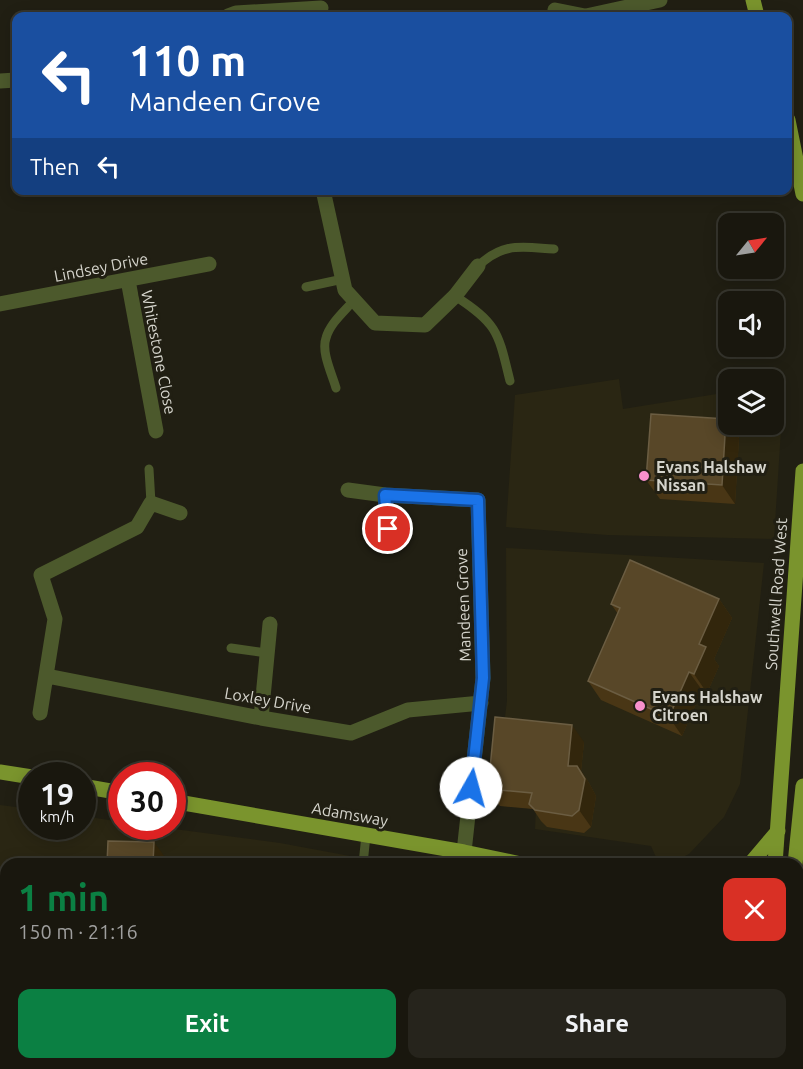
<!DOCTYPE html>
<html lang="en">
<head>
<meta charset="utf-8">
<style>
	body { margin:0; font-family:Ubuntu,sans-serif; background:#26241c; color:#f1f3f6; height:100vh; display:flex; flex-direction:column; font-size:22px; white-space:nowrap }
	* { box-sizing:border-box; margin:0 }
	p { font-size:20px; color:#9f9f9e }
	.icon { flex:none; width:33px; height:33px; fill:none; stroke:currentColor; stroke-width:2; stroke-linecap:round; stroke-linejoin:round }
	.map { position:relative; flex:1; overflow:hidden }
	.sheet { position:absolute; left:0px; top:858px; width:804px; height:212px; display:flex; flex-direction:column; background:#19170e; border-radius:18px 18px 0 0; box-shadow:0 3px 15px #0003,0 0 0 2px #37362e }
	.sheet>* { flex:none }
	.top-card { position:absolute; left:12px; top:12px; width:780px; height:183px; border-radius:12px; box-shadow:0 3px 15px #0003,0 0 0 2px #37362e; background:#1a4fa0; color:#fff; overflow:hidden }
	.needle { width:39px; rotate:60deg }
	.buttons { position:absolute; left:718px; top:213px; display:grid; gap:12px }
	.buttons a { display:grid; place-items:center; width:66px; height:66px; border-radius:12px; background:#19170e; box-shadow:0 3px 15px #0003,0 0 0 2px #37362e; font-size:30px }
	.speed { position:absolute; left:18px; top:762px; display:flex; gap:12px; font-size:30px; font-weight:700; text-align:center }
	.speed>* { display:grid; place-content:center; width:78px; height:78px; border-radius:50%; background:#19170e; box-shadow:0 3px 15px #0003,0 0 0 2px #37362e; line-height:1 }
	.speed small { font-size:15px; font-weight:400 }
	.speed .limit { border:9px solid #d22; background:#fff; color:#111 }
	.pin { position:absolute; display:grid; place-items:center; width:51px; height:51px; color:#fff; margin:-26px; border:3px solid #fff; border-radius:50%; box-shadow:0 2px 6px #0007 }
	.me { position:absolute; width:66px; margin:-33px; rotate:7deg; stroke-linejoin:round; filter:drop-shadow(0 0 4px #0008) }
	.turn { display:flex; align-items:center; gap:21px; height:126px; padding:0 18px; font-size:27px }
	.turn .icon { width:78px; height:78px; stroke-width:2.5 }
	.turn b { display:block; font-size:42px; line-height:51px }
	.then { display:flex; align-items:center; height:57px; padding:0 18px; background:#0003; gap:12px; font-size:22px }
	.round { display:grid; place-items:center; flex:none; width:63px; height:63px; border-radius:12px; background:#26241c }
	.overview { display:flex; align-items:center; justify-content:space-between; height:102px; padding:0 18px }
	h1 { font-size:36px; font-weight:700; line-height:45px; color:#0b8043 }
	.button { display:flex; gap:12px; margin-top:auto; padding:12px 18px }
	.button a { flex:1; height:69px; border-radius:12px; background:#0b8043; color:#fff; font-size:24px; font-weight:700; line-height:69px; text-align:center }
	.button a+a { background:#26241c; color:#f1f3f6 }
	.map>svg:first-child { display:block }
	.built { fill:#2a2613 }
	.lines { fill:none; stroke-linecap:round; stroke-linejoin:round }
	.lane { stroke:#4c592c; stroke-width:9 }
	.street { stroke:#4c592c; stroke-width:15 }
	.primary { stroke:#7a942d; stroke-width:15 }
	.wall { fill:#493615 }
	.shaded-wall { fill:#32260c }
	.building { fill:#584728; stroke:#6b5d42; stroke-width:1.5 }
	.route-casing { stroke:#114b97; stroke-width:15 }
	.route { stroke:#1a73e8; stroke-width:10 }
	.poi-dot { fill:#f890cc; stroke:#211f13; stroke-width:2 }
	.labels { text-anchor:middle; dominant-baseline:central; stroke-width:6; stroke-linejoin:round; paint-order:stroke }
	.street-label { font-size:16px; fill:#d5d4cc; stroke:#211f13 }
	.poi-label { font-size:16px; font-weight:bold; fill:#d5d4cc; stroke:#211f13; text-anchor:start }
</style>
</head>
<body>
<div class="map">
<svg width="803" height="1069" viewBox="0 0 803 1069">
	<rect width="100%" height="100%" fill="#211f13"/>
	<path class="built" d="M 619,379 L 623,409 L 729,392 L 729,424 L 774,424 L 774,385 L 784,383 L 774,539 L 607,535 L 506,527 L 515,395 Z
		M 506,548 L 764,563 L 740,784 L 724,817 L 689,854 L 669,864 L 659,864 L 651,846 L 535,829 L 536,809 L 494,805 L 507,701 Z
		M 0,805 L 31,809 L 32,826 L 82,826 L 83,816 L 121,822 L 122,826 L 159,827 L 280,843 L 393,864 L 6,864 L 6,1064 L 798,1064 L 803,1069 L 0,1069 Z"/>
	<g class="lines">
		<path class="lane" d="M 478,266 C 504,242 520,247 554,249
			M 306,287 L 343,279
			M 455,296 C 498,324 498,332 510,381
			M 336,388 C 332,374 321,352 326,338 C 330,323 345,311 354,300
			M 149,469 L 151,503
			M 231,648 L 267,653
			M 363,864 L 366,835
			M 563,1069 L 563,1064"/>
		<path class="street" d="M 555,10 L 585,16
			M 228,16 L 236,13 L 321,8
			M 586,16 L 660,0
			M 0,81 L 16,80
			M 323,190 L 345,290 L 375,323 L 425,325 L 455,296 L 478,266
			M 128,280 L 156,431
			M 0,304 L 209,264
			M 348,490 L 385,495
			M 390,546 L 385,495 L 478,500 L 483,678 L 464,852
			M 47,676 L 261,718 L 351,733 L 408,710 L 481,703
			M 40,713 L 55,619 L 41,575 L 137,527 L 151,503 L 180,513
			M 261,718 L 270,624"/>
		<path class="primary" d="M 753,0 L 757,16
			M 788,120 L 803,194
			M 0,772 L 32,777
			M 82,786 L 122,793
			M 172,801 L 464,852 L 521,864
			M 750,864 L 778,831
			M 775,864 L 803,471
			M 795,864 L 803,786
			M 798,920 L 803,913
			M 798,942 L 803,943
			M 763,1069 L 763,1064
			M 777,1069 L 778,1064
			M 799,1069 L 803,1004"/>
	</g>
	<path class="wall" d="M 726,419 L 739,438 L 735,504 L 660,499 L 646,480 Z
		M 719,599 L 732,618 L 714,659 L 719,666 L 707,693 L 702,690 L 682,736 L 601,700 L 588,681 L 618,614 L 611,604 Z
		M 584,742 L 581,771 L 589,783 L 596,796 L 591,827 L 584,833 L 547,827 L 541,821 L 533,809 L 500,806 L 488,789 Z"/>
	<path class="shaded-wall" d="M 726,419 L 739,438 L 735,504 L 722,485 Z
		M 719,599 L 732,618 L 714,659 L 719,666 L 707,693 L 694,674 L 699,644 Z
		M 689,672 L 702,690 L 682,736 L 669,717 Z
		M 572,725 L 584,742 L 581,771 L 589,783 L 596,796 L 591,827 L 579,810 L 568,766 Z
		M 154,842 L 167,860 L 167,864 L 153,864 Z
		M 439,1064 L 453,1064 L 453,1069 L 439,1069 Z
		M 705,1064 L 718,1064 L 718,1069 L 705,1069 Z"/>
	<path class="building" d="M 651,414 L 726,419 L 722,485 L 646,480 Z
		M 630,560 L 719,599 L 699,644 L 706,647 L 694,674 L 689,672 L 669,717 L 588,681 L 620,608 L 611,604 Z
		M 495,717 L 572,725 L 568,766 L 577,766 L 585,779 L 579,810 L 572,816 L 535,810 L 529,804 L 532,793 L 488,789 Z
		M 108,841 L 154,842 L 153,864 L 107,864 Z
		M 0,957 L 6,957 L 6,1064 L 439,1064 L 439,1069 L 0,1069 Z
		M 653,1064 L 705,1064 L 705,1069 L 653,1069 Z"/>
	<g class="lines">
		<defs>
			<path id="route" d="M 388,529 L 385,495 L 478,500 L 483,678 L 471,788"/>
		</defs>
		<use href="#route" class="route-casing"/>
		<use href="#route" class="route"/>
	</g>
	<g class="poi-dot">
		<circle cx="644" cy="476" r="6"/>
		<circle cx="640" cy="706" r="6"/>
	</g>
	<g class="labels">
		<g class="street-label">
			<text transform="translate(101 267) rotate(-11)">Lindsey Drive</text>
			<text transform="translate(159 352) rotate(79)">Whitestone Close</text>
			<text transform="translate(776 594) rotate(-86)">Southwell Road West</text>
			<text transform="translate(463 605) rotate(-92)">Mandeen Grove</text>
			<text transform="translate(268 700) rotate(10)">Loxley Drive</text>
			<text transform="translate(350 814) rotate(10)">Adamsway</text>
		</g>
		<g class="poi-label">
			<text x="656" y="467">Evans Halshaw<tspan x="656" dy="18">Nissan</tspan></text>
			<text x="652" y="697">Evans Halshaw<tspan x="652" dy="18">Citroen</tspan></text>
		</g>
	</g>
</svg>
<div class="buttons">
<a><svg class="needle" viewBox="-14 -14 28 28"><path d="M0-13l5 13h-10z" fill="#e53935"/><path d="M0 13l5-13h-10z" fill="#9f9f9e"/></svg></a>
<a><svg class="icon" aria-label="sound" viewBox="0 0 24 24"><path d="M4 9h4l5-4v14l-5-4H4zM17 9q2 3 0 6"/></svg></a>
<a><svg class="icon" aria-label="layers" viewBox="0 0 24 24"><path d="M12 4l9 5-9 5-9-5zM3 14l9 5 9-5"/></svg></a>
</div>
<div class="speed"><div>19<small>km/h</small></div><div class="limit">30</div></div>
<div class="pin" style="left:388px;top:529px;background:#d93025"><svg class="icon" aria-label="arrive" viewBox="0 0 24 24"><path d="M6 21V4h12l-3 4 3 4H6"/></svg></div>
<svg class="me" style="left:471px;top:788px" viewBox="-20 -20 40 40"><circle r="19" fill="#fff"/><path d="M0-13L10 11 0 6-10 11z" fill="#1a73e8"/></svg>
<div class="top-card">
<div class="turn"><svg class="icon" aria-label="left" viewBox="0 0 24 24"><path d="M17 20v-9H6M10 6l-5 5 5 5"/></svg><div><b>110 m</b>Mandeen Grove</div></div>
<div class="then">Then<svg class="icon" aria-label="left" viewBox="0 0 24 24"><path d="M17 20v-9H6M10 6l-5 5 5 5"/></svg></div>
</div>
<section class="sheet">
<div class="overview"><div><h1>1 min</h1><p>150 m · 21:16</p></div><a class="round" style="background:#d93025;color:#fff"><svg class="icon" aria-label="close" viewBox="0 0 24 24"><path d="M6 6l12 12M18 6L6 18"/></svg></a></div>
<div class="button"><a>Exit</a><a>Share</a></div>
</section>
</div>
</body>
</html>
